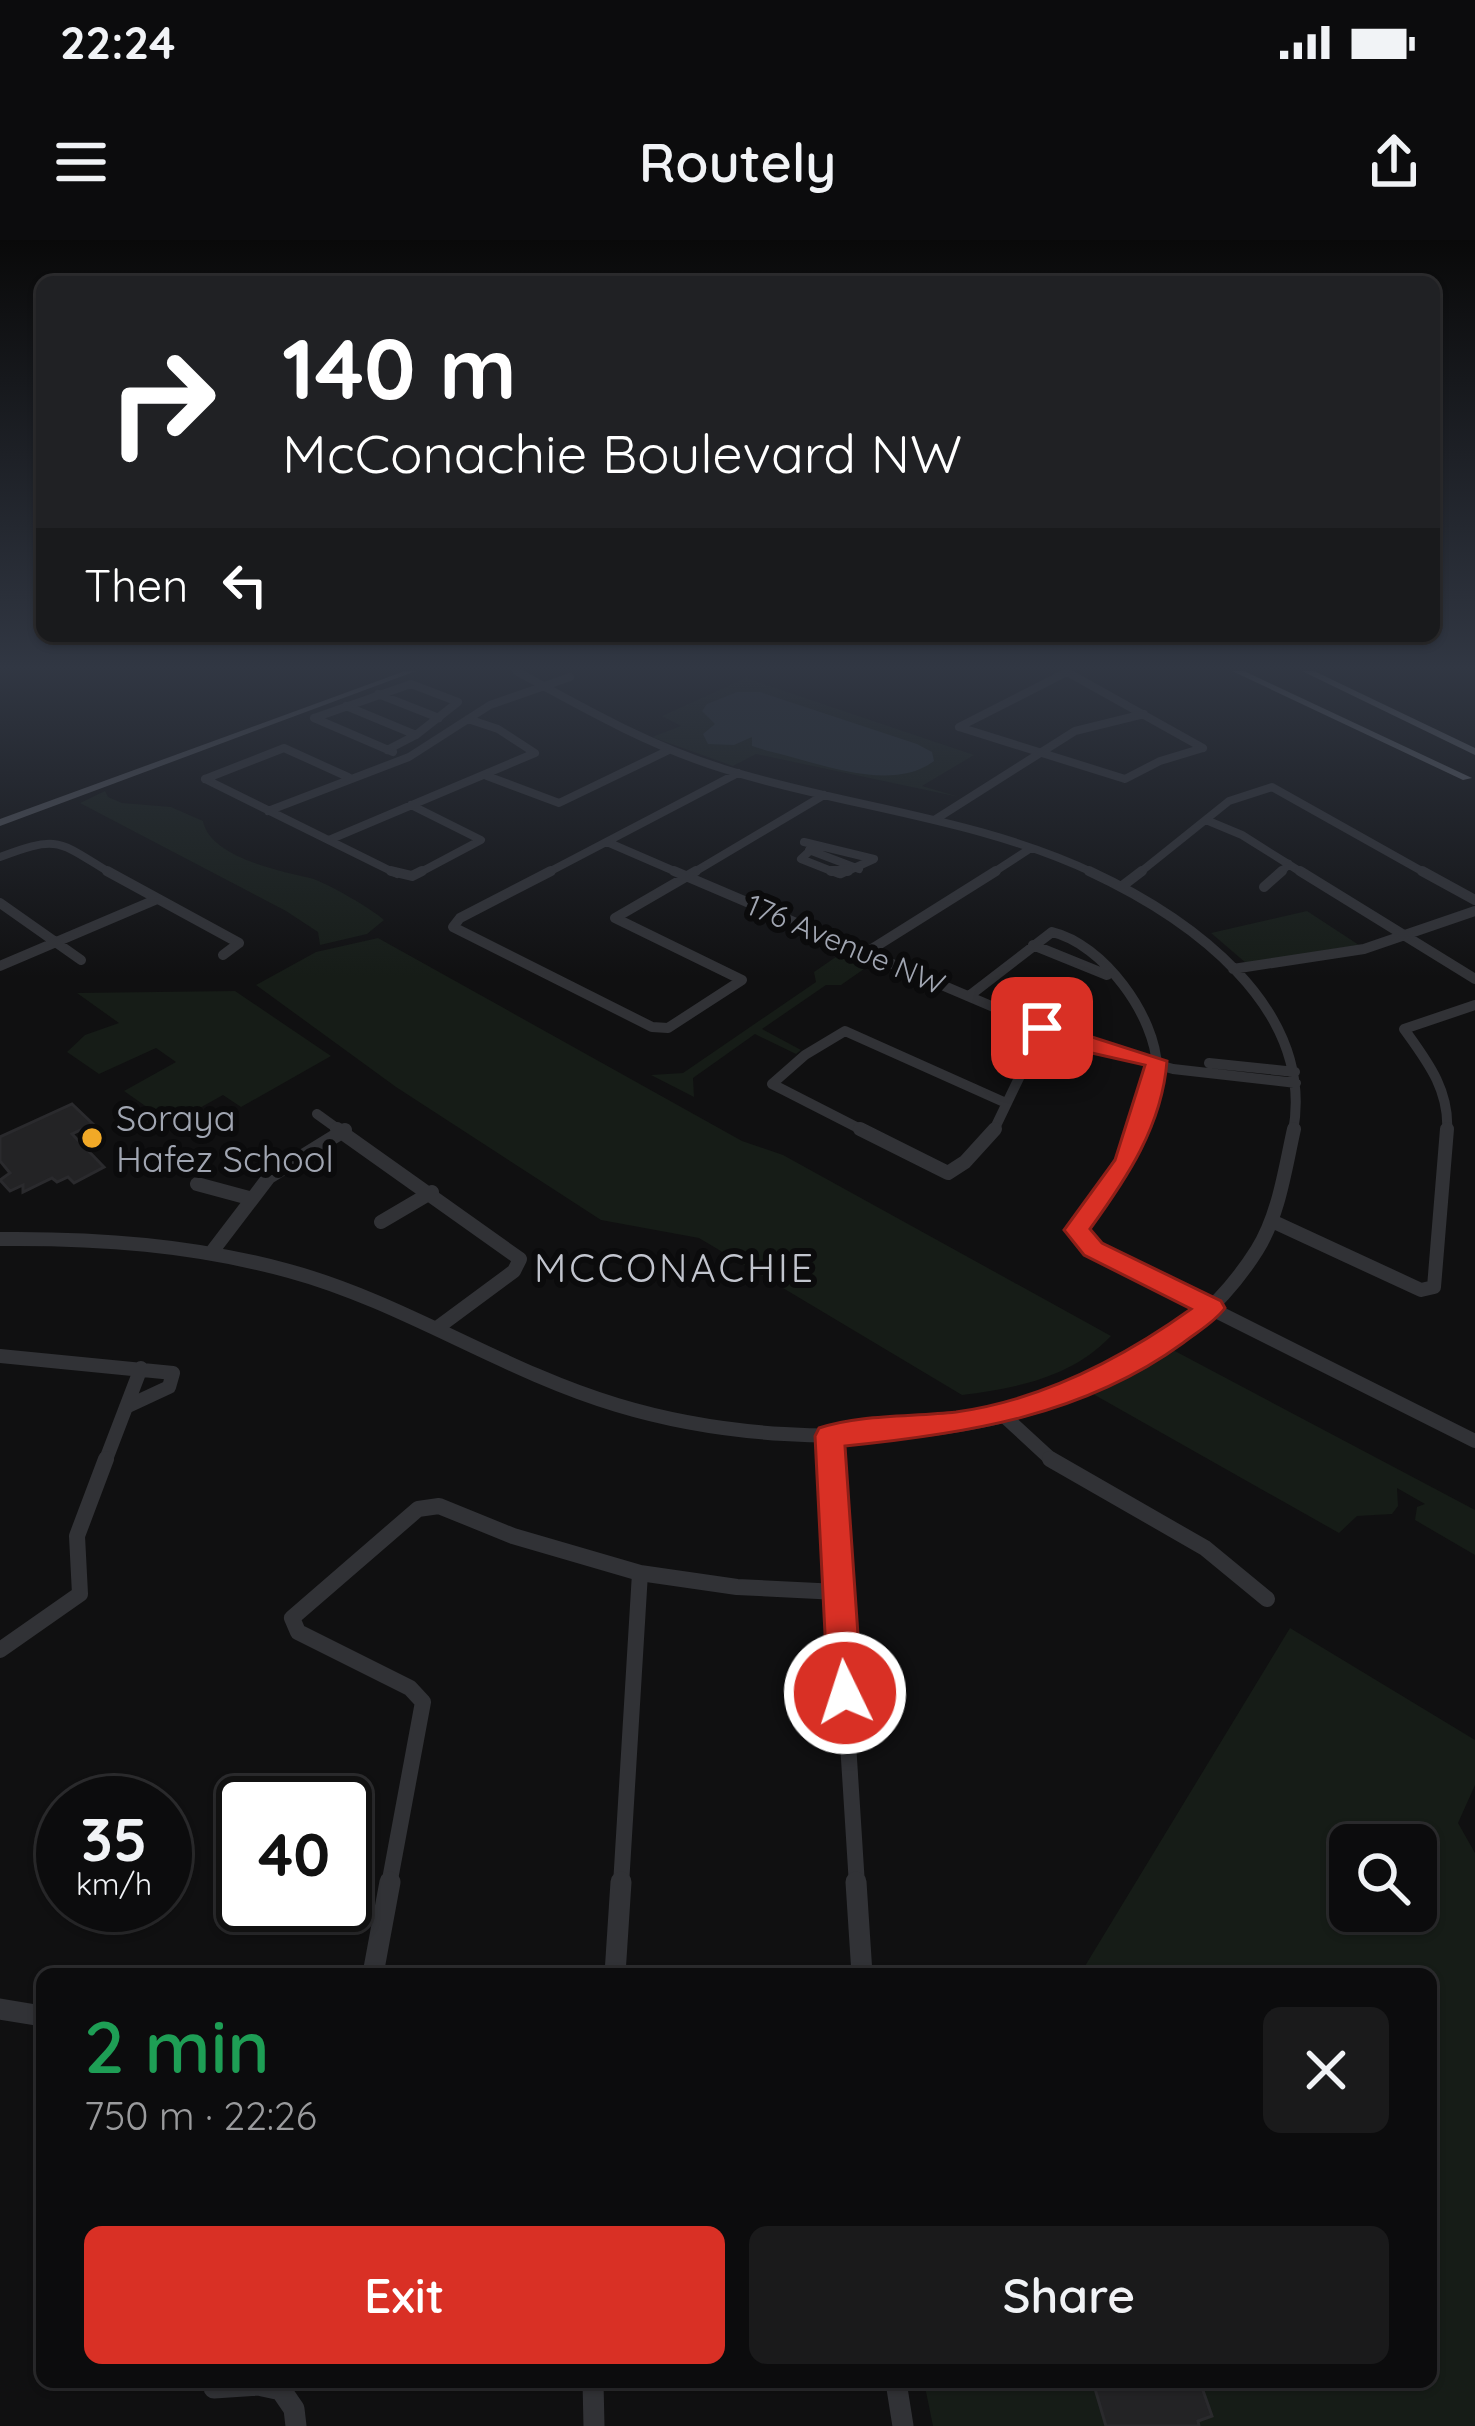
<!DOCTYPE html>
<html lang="en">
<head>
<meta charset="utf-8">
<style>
	body { margin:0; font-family:Quicksand,sans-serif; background:#1a1a1b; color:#f1f3f6; height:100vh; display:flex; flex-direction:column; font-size:45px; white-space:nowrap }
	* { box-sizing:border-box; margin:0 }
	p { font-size:39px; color:#9a9b9d }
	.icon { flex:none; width:66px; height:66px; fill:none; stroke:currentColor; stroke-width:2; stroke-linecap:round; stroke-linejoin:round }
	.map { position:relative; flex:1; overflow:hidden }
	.side { position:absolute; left:36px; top:1728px; width:1401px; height:420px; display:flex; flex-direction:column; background:#0c0c0d; border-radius:18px; box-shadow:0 3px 9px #0004,0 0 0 3px #2c2c2e }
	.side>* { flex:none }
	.banner { position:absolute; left:36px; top:36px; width:1404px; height:366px; border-radius:18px; box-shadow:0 3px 9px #0004,0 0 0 3px #2c2c2e; background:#202124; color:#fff; overflow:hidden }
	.controls { position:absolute; left:1329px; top:1584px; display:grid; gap:24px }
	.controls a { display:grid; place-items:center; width:108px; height:108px; border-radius:18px; background:#0c0c0d; box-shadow:0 3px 9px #0004,0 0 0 3px #2c2c2e; font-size:60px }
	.speed { position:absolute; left:36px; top:1536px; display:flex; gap:24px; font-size:60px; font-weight:700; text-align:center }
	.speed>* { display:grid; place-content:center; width:156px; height:156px; border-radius:50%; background:#0c0c0d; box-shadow:0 3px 9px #0004,0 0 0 3px #2c2c2e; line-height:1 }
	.speed small { font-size:30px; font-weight:400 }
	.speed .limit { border:6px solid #111; border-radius:18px; background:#fff; color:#111 }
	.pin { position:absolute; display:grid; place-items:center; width:102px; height:102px; color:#fff; margin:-51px; border-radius:24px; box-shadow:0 6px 18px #0006 }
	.me { position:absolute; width:132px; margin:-66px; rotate:356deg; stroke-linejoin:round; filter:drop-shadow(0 0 9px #0008) }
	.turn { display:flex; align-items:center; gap:42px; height:252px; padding:0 48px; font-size:54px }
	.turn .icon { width:156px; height:156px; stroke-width:2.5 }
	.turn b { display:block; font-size:84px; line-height:102px }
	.then { display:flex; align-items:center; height:114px; padding:0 48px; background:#0003; gap:24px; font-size:45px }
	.round { display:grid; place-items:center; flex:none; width:126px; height:126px; border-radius:18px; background:#1a1a1b }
	.overview { display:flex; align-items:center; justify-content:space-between; height:204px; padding:0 48px }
	h1 { font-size:72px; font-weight:600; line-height:90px; color:#1e9e55 }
	.cta { display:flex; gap:24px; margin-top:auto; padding:24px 48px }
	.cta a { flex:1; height:138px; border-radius:18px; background:#d93025; color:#fff; font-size:48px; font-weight:600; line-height:138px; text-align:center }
	.cta a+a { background:#1a1a1b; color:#f1f3f6 }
	.status { display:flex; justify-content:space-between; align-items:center; height:84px; padding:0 60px; background:#0c0c0d; direction:ltr }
	.status svg { height:33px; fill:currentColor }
	header { display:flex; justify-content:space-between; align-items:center; height:156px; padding:0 48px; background:#0c0c0d; font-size:54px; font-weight:600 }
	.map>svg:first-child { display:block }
	.green { fill:#161c17; fill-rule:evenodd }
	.water { fill:#262e34 }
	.building { fill:#232325; stroke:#2a2a2d; stroke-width:3 }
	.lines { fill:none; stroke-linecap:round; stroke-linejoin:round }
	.minor-far4 { stroke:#313236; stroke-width:8 }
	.minor-far3 { stroke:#313236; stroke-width:10 }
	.minor-far2 { stroke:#313236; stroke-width:14 }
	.minor-far1 { stroke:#313236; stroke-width:16 }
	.minor { stroke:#313236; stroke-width:21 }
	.major { fill:#4d4f55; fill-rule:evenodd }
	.highway { fill:#5d6067; fill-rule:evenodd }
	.route { fill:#d93025; stroke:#8d1f18; stroke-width:3 }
	.poi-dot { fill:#f1a927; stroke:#0b0b0c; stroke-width:4.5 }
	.labels { text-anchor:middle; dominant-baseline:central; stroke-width:12; stroke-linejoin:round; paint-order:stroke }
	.far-street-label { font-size:30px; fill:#a1a6b2; stroke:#0b0b0c }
	.poi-label { font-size:36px; fill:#a1a6b2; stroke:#0b0b0c; text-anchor:start }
	.neighbourhood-label { font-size:39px; letter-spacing:3px; fill:#c2c5ce; stroke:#0b0b0c }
</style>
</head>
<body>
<div class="status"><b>22:24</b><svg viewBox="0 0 49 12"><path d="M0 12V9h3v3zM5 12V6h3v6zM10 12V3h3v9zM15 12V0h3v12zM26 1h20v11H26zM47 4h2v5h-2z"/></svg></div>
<header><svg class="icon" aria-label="menu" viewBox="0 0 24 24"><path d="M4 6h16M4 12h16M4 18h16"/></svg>Routely<svg class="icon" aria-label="share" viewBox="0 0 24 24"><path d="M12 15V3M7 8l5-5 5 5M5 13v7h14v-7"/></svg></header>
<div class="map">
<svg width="1475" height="2186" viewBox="0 0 1475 2186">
	<rect width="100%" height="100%" fill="#101011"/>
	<path class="green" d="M 746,438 L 974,515 L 922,546 L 959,557 L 756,514 L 733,526 L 652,497 L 681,486 L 662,476 Z
		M 105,551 L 108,557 L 122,563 L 171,567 L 203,581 C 210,617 279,631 310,638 C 324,641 374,670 384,680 L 367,694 L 320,705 L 318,692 L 286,671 L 80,563 Z
		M 1307,671 L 1359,705 L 1246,723 L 1211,693 Z
		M 378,698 L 742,901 L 783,915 L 1111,1096 C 1071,1138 1016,1148 962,1155 L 699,998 L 601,980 L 396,847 L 256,745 L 316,712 Z
		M 846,710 L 874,722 L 841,745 L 826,745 L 762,789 L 801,810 L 796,814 L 755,794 L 693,838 L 694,857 L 651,835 L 683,833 L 816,742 L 814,732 Z
		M 235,751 L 331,816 L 241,867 L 223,855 L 171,884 L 124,851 L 176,822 L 156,808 L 99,834 L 67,812 L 85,795 L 119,783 L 77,753 Z
		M 1173,1110 L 1475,1270 L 1475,1315 L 1415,1280 L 1417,1267 L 1425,1264 L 1397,1248 L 1398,1266 L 1392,1274 L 1357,1276 L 1339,1293 L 1093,1154 Z
		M 1290,1388 L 1475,1500 L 1475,1545 L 1458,1583 L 1475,1613 L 1475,2186 L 933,2186 L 924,2142 L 1431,2142 L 1431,1734 L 887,1734 L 887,1727 L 1082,1731 ZM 1350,1605 L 1416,1605 L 1416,1671 L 1350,1671 Z"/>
	<path class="water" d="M 737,452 L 760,452 L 917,504 L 932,512 L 934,521 C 890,554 818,522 768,511 L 752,506 L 752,497 L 734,505 L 708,504 L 703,494 L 715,484 L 702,471 L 707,464 Z"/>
	<path class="building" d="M 72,864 L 93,884 L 72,894 L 104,927 L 74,943 L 68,937 L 57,942 L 52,938 L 23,952 L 23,945 L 10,951 L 0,940 L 10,933 L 0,921 L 0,897 Z
		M 1093,2142 L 1200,2142 L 1212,2176 L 1198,2181 L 1199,2186 L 1106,2186 Z"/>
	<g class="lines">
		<path class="minor-far4" d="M 516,431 C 583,468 650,506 724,529 C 846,567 979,578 1096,634
			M 378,454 L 439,478
			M 346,466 L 416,495
			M 314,478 L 411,444 L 458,462 L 416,495 L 387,510
			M 314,478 L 393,512
			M 959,487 L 1067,432 L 1203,508
			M 959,487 L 1125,539 L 1160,521 L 1203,508
			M 487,536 L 559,563 L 669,510
			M 205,539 L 397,634
			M 205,539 L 284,508 L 348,537
			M 411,565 L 481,600 L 417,634
			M 268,571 L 409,517 L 490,465 L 570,437
			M 936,579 L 1075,491 L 1144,474
			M 1206,580 L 1242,595 L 1304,634
			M 329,600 L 535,513 L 498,489 L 468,479
			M 607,602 L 681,634
			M 804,602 L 874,619 L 841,634
			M 815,606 L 801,619 L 839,634
			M 809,610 L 859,629
			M 0,617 C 60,594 59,602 112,634
			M 545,634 L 738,533
			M 691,634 L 824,555
			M 991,634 L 1028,610
			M 1138,634 L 1229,561 L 1272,547 L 1427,634
			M 1279,634 L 1289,624"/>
		<path class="minor-far3" d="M 107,631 L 239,703 L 223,715
			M 391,631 L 412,636 L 422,631
			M 551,631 L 460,678 L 453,687 L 652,787 L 668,788 L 742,740 L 615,678 L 696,631
			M 674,631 L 1071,800 L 1173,829 L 1296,843
			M 831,631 L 848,631
			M 1089,631 C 1188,677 1316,766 1293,892
			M 1300,631 L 1475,739
			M 1422,631 L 1475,660
			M 1121,647 L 1142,631
			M 1264,647 L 1282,631
			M 0,663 L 81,720
			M 1033,705 L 1107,735
			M 867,712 L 996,631
			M 0,726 L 155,660
			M 1233,729 L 1364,709 L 1475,671
			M 969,756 L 1052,692 C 1103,704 1156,776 1157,828 C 1157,850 1148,872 1139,892
			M 1209,823 L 1295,832
			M 317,874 L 342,892
			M 866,892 L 772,844 L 805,815 L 845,791 L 1006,863
			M 993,892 L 1043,788
			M 1447,892 C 1450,850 1427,821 1404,789 L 1475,765"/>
		<path class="minor-far2" d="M 337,889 L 520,1019 L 514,1031 L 437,1088
			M 860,889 L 948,933 L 965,922 L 995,889
			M 1141,889 L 1077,990 L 1092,1009 L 1475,1201
			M 197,944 L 249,958
			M 1272,981 L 1421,1050 L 1434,1047 L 1447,889
			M 381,982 L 432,952
			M 0,999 C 98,998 194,1005 289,1031 C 403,1062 503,1131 617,1165 C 818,1226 1134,1206 1257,1010 C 1279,975 1285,929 1294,889
			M 211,1013 L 269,937 L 345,890
			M 0,1116 L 173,1133 L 169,1147 L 126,1167
			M 1002,1174 L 1054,1222
			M 829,1196 L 831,1222
			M 105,1222 L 141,1128"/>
		<path class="minor-far1" d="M 830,1219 L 857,1645
			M 1050,1219 L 1205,1308 L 1267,1359
			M 0,1410 L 80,1354 L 77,1296 L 106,1219
			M 389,1645 L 423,1462 L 410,1448 L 298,1392 L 292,1378 L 418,1269 L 439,1266 L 513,1296 L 640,1333 L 737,1347 L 838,1352
			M 621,1645 L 640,1333"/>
		<path class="minor" d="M 856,1642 L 862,1734
			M 373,1734 L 390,1642
			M 615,1734 L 621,1642
			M 0,1769 L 42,1776
			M 593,2142 L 594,2186
			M 896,2142 L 903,2186
			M 214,2148 L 258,2145 L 281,2150 L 294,2169 L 296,2186"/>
		<path class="major" d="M 405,431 L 416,431 L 0,586 L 0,579 Z"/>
		<path class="highway" d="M 1232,431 L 1244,431 L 1472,538 L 1463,540 Z
			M 1302,431 L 1314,431 L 1475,508 L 1475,515 Z"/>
	</g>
	<linearGradient id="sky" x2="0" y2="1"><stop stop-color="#090909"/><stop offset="0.58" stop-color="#313743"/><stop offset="1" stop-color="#313743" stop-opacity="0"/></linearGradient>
	<rect width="1475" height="737" fill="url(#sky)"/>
	<path class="route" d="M 1042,781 L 1167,821 C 1162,886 1127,938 1090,989 L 1102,1003 L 1221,1061 L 1225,1068 C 1215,1082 1197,1092 1183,1103 C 1083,1176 965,1194 845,1206 L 862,1453 L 857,1464 L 845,1469 L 833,1464 L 828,1453 L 815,1196 L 819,1188 C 861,1174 912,1177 956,1172 C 1043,1160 1121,1119 1191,1069 L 1084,1015 L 1064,990 L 1115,920 L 1145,825 L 1083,811 L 1035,792 L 1035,783 Z"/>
	<circle class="poi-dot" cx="92" cy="898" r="12"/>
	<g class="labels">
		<g class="far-street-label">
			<text transform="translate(846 704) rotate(23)">176 Avenue NW</text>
		</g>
		<g class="poi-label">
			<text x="116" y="877">Soraya<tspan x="116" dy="41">Hafez School</tspan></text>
		</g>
		<g class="neighbourhood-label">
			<text x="675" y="1027">MCCONACHIE</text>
		</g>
	</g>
</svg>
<div class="controls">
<a><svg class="icon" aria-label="search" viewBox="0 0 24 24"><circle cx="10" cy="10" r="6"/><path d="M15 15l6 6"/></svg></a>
</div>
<div class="speed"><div>35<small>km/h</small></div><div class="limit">40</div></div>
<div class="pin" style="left:1042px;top:788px;background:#d93025"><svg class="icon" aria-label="arrive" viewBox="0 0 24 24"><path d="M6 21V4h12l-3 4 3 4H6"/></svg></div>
<svg class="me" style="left:845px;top:1453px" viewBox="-20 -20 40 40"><circle r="17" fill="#d93025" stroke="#fff" stroke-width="3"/><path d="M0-11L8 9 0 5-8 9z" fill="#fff"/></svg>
<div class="banner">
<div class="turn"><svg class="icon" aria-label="right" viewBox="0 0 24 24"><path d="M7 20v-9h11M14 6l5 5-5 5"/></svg><div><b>140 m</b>McConachie Boulevard NW</div></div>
<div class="then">Then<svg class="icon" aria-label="left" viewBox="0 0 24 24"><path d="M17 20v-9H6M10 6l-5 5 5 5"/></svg></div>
</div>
<section class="side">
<div class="overview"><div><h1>2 min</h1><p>750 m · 22:26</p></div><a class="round"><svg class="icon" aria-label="close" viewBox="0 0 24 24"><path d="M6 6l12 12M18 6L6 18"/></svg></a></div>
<div class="cta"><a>Exit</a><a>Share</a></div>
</section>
</div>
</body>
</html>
